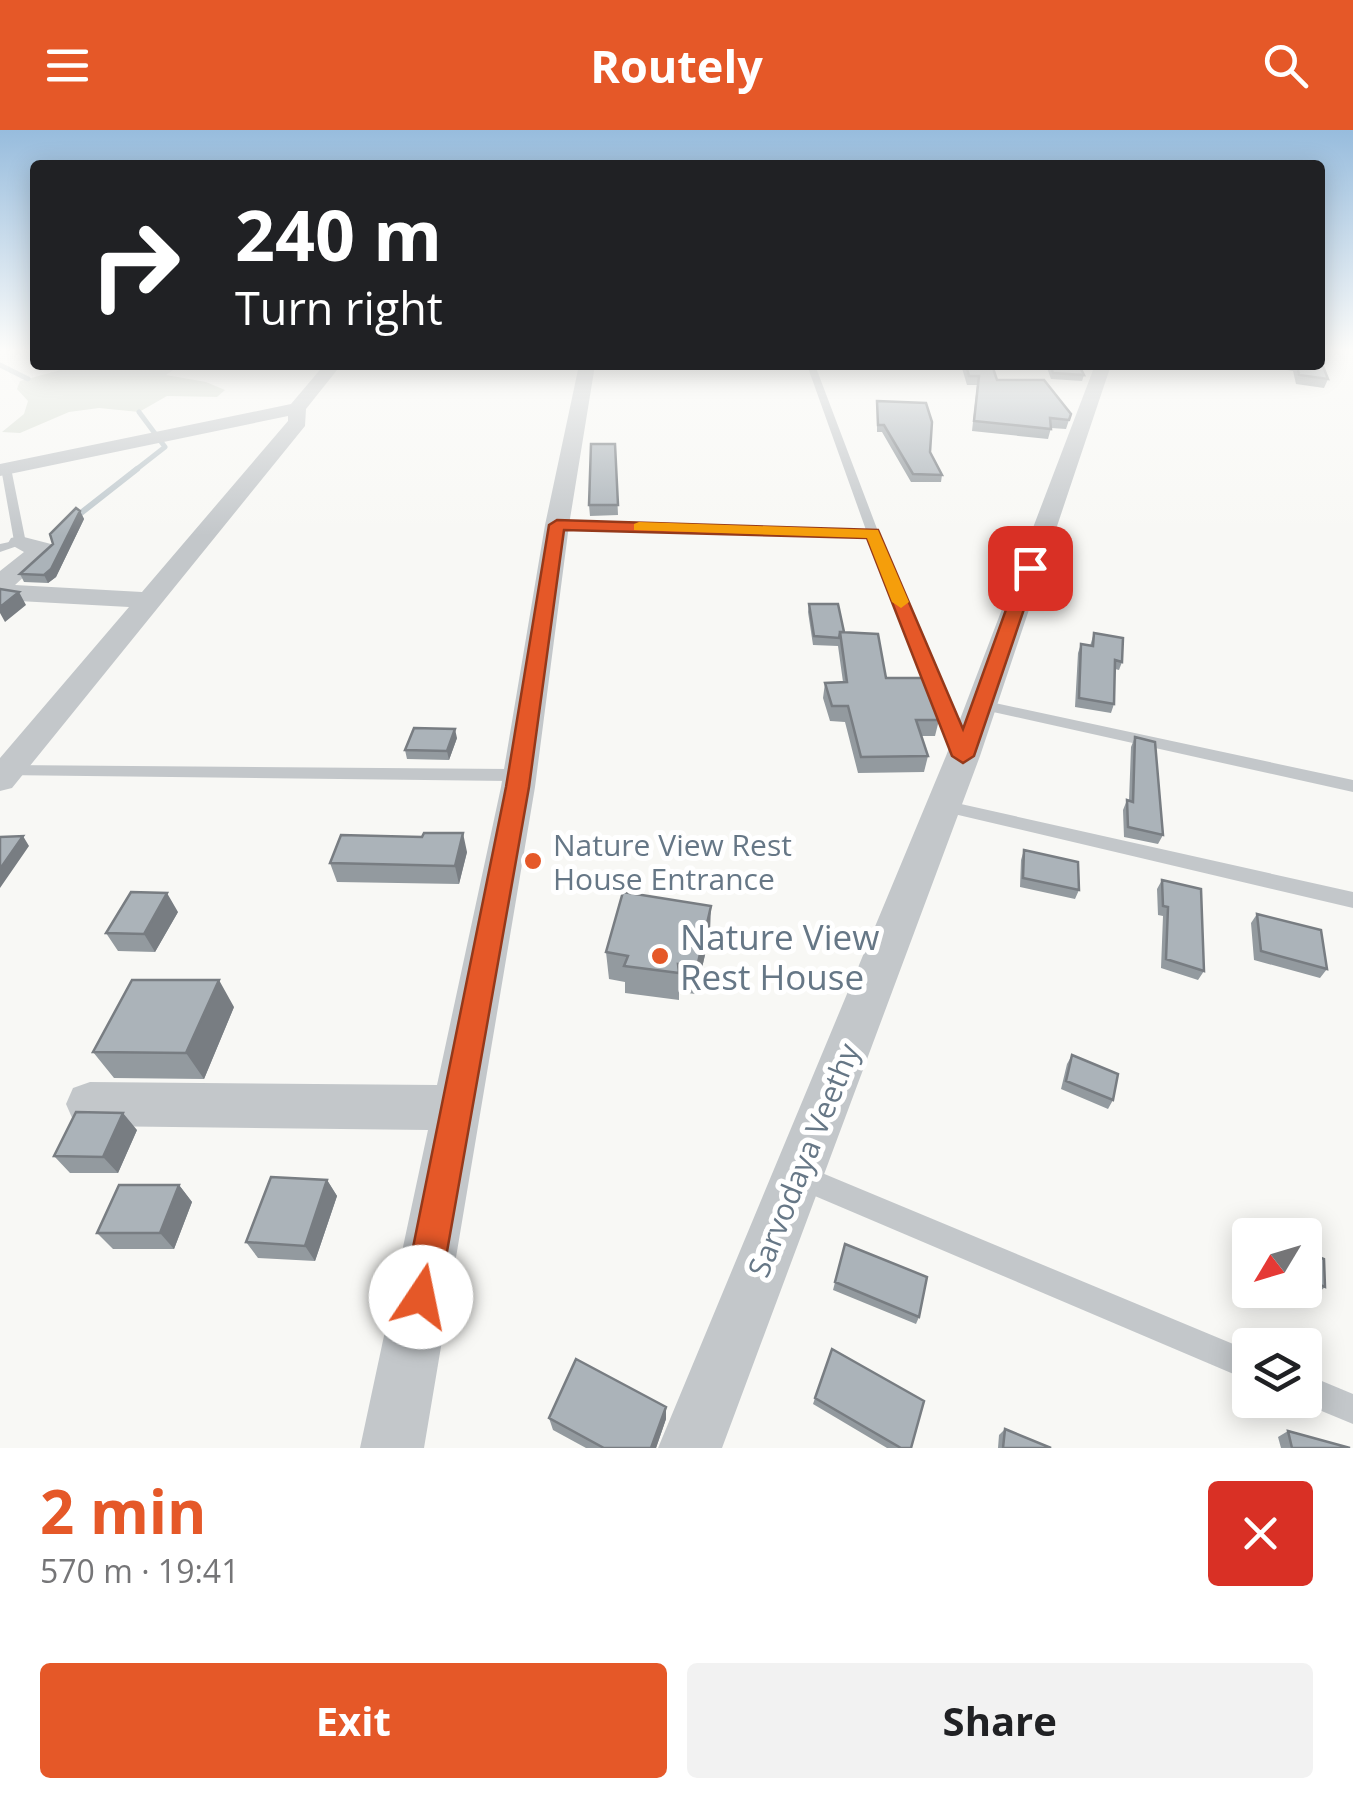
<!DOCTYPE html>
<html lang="en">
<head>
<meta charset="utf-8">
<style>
	body { margin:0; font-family:"Open Sans",sans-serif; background:#f2f2f2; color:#202124; height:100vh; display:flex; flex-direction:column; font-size:38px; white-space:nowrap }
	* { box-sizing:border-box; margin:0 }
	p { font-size:32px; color:#757577 }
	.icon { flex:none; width:55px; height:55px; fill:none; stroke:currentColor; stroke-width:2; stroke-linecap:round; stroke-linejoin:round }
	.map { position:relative; height:1318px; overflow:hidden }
	.details { display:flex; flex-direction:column; background:#fff; flex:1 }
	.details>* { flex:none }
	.guide { position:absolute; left:30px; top:30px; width:1295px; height:210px; border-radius:10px; box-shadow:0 5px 25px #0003; background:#202124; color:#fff; overflow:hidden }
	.needle { width:65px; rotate:232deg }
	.tools { position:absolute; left:1232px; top:1088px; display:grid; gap:20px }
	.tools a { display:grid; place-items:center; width:90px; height:90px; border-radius:10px; background:#fff; box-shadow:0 5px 25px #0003; font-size:50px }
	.pin { position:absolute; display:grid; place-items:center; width:85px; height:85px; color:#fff; margin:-42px; border-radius:20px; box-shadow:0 5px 15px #0006 }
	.me { position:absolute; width:110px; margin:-55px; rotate:11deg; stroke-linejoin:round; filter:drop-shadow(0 0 8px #0008) }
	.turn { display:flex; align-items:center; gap:35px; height:210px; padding:0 40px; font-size:45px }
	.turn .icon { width:130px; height:130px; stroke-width:2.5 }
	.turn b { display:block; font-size:70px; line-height:85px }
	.round { display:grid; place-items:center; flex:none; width:105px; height:105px; border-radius:10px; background:#f2f2f2 }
	.summary { display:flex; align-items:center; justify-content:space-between; height:170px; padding:0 40px }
	h1 { font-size:60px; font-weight:700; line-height:75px; color:#e55828 }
	.action { display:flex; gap:20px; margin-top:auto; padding:20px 40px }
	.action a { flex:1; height:115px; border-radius:10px; background:#e55828; color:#fff; font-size:40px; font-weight:700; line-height:115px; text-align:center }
	.action a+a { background:#f2f2f2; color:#202124 }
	header { display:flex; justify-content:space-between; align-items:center; height:130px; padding:0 40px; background:#e55828; color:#fff; font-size:45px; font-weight:700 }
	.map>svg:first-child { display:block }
	.green { fill:#d9dfd6 }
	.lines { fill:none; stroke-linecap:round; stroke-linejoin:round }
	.stream-far1 { stroke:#bec8cd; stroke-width:5 }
	.stream { stroke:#bec8cd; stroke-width:6 }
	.service { fill:#c3c7ca; fill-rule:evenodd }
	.minor { fill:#c3c7ca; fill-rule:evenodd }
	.wall { fill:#939a9f }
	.shaded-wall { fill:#787d82 }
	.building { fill:#abb3b9; stroke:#787d82; stroke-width:2.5 }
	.route { fill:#e55828; stroke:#95391a; stroke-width:2.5 }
	.slow { fill:#f59e0b }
	.poi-dot { fill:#e55828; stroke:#fff; stroke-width:4 }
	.labels { text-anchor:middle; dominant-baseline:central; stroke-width:10; stroke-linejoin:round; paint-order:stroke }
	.poi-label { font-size:30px; fill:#667786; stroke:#fff; text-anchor:start }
	.street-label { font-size:30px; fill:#667786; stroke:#fff }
	.near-poi-label { font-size:35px; fill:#667786; stroke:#fff; text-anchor:start }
</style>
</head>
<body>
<header><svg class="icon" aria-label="menu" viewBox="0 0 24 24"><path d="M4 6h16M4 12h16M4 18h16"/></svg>Routely<svg class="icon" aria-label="search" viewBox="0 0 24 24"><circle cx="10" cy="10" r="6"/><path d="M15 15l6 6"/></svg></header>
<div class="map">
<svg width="1353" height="1318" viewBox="0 0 1353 1318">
	<rect width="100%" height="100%" fill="#f8f8f5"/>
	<path class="green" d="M 105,235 L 180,235 L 166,245 L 206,252 L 225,260 L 217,267 L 167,266 L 139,282 L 99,278 L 69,282 L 20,303 L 2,302 L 24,284 L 28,271 L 17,259 L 20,251 L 64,239 Z"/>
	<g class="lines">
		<path class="stream-far1" d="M 0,235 L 28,249
			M 133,342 L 165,317 L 139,282"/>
		<path class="stream" d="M 72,390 L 137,339"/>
		<path class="service" d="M 807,235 L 815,235 L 879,404 L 971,626 L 969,630 L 957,630 L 955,626 L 868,407 L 557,399 L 551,395 L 557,391 L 866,400 Z
			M 6,335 L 11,338 L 26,413 L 0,422 L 0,414 L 14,411 L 1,338 Z
			M 981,570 L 1353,650 L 1353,662 L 975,578 L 973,575 L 975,572 Z
			M 8,635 L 520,639 L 529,645 L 520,651 L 2,645 L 2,637 Z
			M 943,670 L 1353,762 L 1353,778 L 937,680 L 934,676 Z
			M 798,1033 L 1250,1221 L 1250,1251 L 789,1055 L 785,1046 L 789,1037 Z
			M 1305,1244 L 1353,1264 L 1353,1294 L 1295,1270 L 1305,1270 Z"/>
		<path class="minor" d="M 324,235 L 341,235 L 306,279 L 305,296 L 12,658 L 0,661 L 0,628 L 129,477 L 0,470 L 0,441 L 24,422 L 8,413 L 11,408 L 20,406 L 51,414 L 54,419 L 15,455 L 142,462 L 288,291 L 288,286 L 0,346 L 0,334 L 291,274 Z
			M 579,235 L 595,235 L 569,395 L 535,657 L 424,1318 L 360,1318 L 428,1000 L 90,996 L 73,990 L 66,974 L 73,958 L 90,952 L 437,955 L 501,657 L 545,395 Z
			M 1095,235 L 1111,235 L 980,626 L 722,1318 L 658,1318 L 946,626 Z"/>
	</g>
	<path class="wall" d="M 961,235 L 992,235 L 997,250 L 1071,284 L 1066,299 L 1051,298 L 1048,309 L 972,301 L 977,255 L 967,255 Z
		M 1046,235 L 1079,235 L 1084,245 L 1082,251 L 1051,249 Z
		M 1256,235 L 1320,235 L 1328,249 L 1324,258 L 1296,254 L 1293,241 Z
		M 877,271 L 930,322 L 942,345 L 941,352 L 911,352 L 882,302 L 877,302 Z
		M 615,314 L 618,385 L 590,386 L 589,375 Z
		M 80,381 L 84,389 L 56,447 L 48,453 L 24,452 L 20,444 L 53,414 Z
		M 809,474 L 844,502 L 886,548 L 939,590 L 935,606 L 921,606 L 928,626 L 924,642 L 858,643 L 845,592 L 830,591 L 823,568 L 825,553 L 843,552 L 838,516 L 813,515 L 808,482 Z
		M 1094,503 L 1122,532 L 1119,540 L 1115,539 L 1114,574 L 1111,583 L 1075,577 L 1078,523 L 1081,514 L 1090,516 Z
		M 1135,607 L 1163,705 L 1158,714 L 1124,707 L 1123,680 L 1127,670 L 1129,671 L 1131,617 Z
		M 457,608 L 449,630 L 407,629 L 405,620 Z
		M 1024,720 L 1079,760 L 1075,769 L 1020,757 L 1021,730 Z
		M 467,722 L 459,754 L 337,752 L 330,733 Z
		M 1162,750 L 1204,841 L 1198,850 L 1161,838 L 1163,786 L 1158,785 L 1157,759 Z
		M 178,782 L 155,822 L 118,821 L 106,803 Z
		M 1257,784 L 1327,839 L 1320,848 L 1254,830 L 1251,793 Z
		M 710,803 L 696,864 L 679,862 L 679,870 L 625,863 L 625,852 L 609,849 L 606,822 Z
		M 234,877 L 204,949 L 114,948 L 93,922 Z
		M 1072,925 L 1113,970 L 1108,979 L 1061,959 L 1067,934 Z
		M 137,1000 L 118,1043 L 70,1043 L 54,1026 Z
		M 327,1050 L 337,1066 L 315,1131 L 258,1128 L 246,1112 Z
		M 179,1055 L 192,1072 L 174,1119 L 113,1119 L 97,1103 Z
		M 845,1114 L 919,1187 L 916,1194 L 833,1160 Z
		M 1305,1121 L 1325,1157 L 1316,1165 L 1304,1160 Z
		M 815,1268 L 911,1318 L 887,1318 L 813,1274 Z
		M 666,1277 L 666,1289 L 656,1318 L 586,1318 L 553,1300 L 549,1288 Z
		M 1005,1299 L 1051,1318 L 998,1318 L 999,1305 Z
		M 1288,1301 L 1350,1318 L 1281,1318 L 1278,1307 Z"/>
	<path class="shaded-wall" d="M 80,381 L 84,389 L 56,447 L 48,453 L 44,445 Z
		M 19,462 L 26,475 L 5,492 L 0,483 L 0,477 Z
		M 455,599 L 457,608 L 449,630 L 447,621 Z
		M 463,703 L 467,722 L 459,754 L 455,736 Z
		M 23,706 L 29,716 L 0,758 L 0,739 Z
		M 167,763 L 178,782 L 155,822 L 144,804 Z
		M 711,776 L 710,803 L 696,864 L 697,837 Z
		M 219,850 L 234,877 L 204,949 L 186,923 Z
		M 123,983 L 137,1000 L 118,1043 L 103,1027 Z
		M 327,1050 L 337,1066 L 315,1131 L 305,1116 Z
		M 179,1055 L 192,1072 L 174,1119 L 160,1103 Z
		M 666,1277 L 666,1289 L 656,1318 L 651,1318 Z"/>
	<path class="building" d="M 1320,229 L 1328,249 L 1299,245 L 1297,235 L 1320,235 Z
		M 966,235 L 992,235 L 997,250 L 1044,250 L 1071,284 L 1069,290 L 1050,288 L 1051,299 L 974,291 L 979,246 L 969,246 Z
		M 1050,235 L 1079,235 L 1084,245 L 1053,243 Z
		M 877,271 L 926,273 L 932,292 L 930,322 L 942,345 L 913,344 L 884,295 L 878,295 Z
		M 591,314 L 615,314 L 618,375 L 589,375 Z
		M 76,378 L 80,381 L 51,439 L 44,445 L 20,444 L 53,414 L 50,404 Z
		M 0,459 L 19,462 L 0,477 Z
		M 809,474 L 838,474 L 844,502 L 840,502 L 839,508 L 814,506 Z
		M 840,502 L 878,504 L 886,548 L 924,548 L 939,590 L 916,590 L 928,626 L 861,627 L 848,576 L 832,576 L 825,553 L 847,552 Z
		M 1094,503 L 1123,508 L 1122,532 L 1115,530 L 1114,574 L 1079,568 L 1081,514 L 1093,516 Z
		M 414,598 L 455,599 L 447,621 L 405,620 Z
		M 1135,607 L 1155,612 L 1163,705 L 1128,697 L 1127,670 L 1133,672 Z
		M 424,703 L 463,703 L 455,736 L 330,733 L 341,705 L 422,707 Z
		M 23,706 L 0,739 L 0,707 Z
		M 1024,720 L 1078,732 L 1079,760 L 1023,748 Z
		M 1162,750 L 1201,759 L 1204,841 L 1166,829 L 1168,777 L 1163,776 Z
		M 131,762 L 167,763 L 144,804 L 106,803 Z
		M 623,762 L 711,776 L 697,837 L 678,834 L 679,843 L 624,836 L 628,826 L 606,822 Z
		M 1257,784 L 1321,800 L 1327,839 L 1261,821 Z
		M 132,850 L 219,850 L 186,923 L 93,922 Z
		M 1072,925 L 1118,944 L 1113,970 L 1066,951 Z
		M 76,982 L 123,983 L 103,1027 L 54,1026 Z
		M 271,1047 L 327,1050 L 305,1116 L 246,1112 Z
		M 119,1055 L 179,1055 L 160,1103 L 97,1103 Z
		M 845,1114 L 927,1147 L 919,1187 L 835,1152 Z
		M 1305,1121 L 1324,1129 L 1325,1157 L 1305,1149 Z
		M 832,1219 L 924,1271 L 911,1318 L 901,1318 L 815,1268 Z
		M 576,1229 L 666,1277 L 651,1318 L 604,1318 L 549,1288 Z
		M 1005,1299 L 1051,1318 L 1003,1318 Z
		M 1288,1301 L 1350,1318 L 1292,1318 Z"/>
	<linearGradient id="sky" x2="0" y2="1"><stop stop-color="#97bcdd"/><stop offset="0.54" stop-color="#fcfcfa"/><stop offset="1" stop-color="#fcfcfa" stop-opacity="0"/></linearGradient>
	<rect width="1353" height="406" fill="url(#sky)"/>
	<path class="route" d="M 557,390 L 878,400 L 963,599 L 1021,438 L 1030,434 L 1038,438 L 974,626 L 963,633 L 952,626 L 867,408 L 564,400 L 529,657 L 439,1167 L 434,1180 L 421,1185 L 408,1180 L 403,1167 L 506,657 L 549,395 Z"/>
	<path class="slow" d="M 639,392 L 878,400 L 909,472 L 901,478 L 892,472 L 867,408 L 634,400 L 634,394 Z"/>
	<g class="poi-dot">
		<circle cx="533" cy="731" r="10"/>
		<circle cx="660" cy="826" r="10"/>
	</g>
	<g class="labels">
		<g class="poi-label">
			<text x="553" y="714">Nature View Rest<tspan x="553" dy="34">House Entrance</tspan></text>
		</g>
		<g class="street-label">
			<text transform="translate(803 1030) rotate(-68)">Sarvodaya Veethy</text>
		</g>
		<g class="near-poi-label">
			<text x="680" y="806">Nature View<tspan x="680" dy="40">Rest House</tspan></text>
		</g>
	</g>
</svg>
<div class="tools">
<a><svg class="needle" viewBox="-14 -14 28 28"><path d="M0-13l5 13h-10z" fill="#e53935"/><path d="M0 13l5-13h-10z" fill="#757577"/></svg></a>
<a><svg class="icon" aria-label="layers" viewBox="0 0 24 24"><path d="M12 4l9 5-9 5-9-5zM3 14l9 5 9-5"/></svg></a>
</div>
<div class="pin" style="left:1030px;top:438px;background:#d93025"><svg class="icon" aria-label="arrive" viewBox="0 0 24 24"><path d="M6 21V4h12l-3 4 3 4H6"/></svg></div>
<svg class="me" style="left:421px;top:1167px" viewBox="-20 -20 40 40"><circle r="19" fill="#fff"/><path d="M0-13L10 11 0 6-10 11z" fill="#e55828"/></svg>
<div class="guide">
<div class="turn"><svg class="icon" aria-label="right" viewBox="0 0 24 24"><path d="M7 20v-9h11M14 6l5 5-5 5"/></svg><div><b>240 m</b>Turn right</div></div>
</div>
</div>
<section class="details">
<div class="summary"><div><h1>2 min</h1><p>570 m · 19:41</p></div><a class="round" style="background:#d93025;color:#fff"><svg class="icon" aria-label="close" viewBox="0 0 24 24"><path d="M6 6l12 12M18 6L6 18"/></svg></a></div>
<div class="action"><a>Exit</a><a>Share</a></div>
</section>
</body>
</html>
